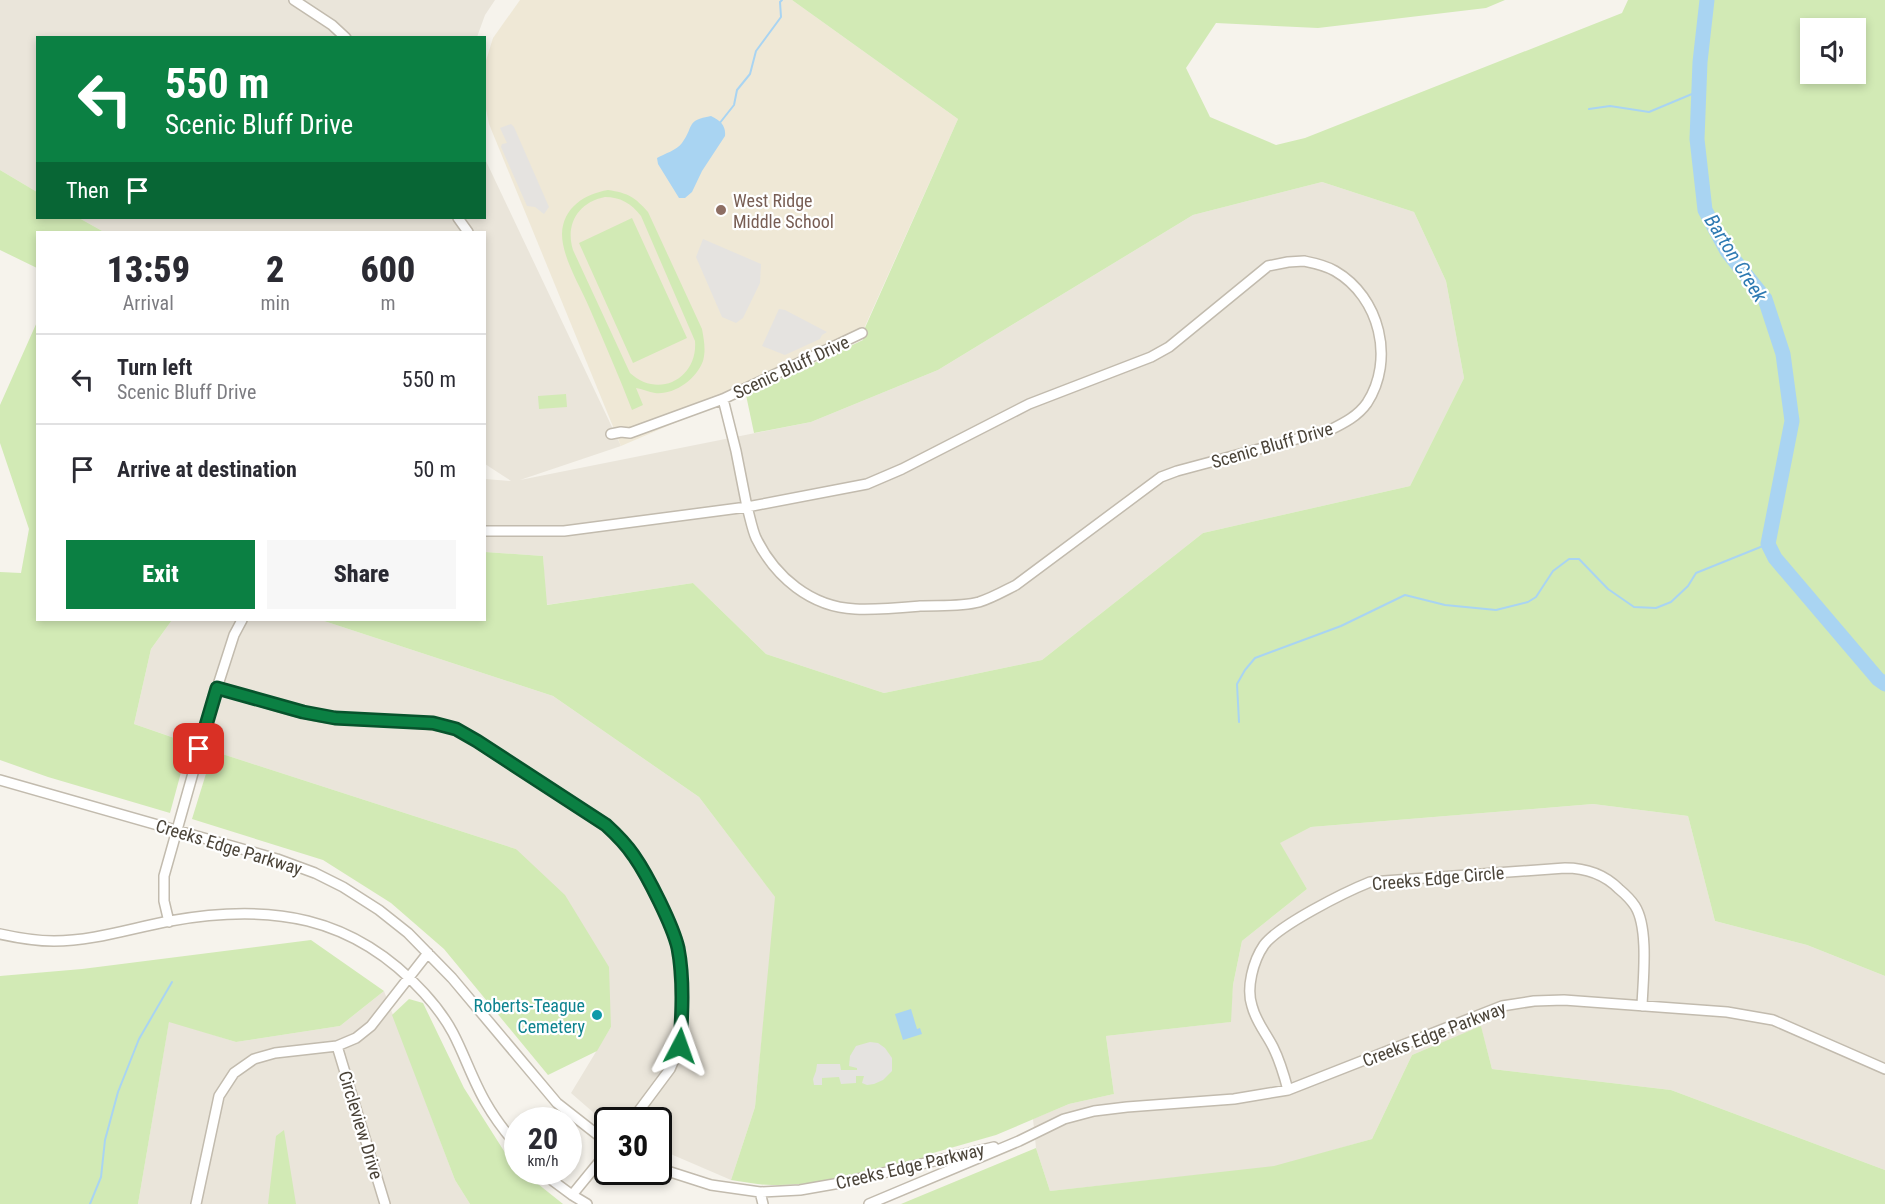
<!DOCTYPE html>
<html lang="en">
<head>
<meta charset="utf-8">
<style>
	body { margin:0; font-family:"Roboto Condensed",sans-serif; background:#f7f7f7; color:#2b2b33; height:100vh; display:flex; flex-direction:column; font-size:22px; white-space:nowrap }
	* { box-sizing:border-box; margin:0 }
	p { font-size:20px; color:#7c7c81 }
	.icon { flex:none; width:33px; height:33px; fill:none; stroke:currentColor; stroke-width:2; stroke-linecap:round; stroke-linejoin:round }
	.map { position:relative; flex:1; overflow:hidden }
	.panel { position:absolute; left:36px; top:231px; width:450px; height:390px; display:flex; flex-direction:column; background:#fff; border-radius:0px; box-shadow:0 3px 9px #0003 }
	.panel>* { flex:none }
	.banner { position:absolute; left:36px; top:36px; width:450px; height:183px; border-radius:0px; box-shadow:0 3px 9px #0003; background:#0b8043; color:#fff; overflow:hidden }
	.buttons { position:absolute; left:1800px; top:18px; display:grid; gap:12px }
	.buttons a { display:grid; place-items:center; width:66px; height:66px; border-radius:0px; background:#fff; box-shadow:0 3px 9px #0003; font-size:30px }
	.speed { position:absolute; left:504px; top:1107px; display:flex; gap:12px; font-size:30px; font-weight:700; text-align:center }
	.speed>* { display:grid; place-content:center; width:78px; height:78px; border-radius:50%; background:#fff; box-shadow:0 3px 9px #0003; line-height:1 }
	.speed small { font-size:15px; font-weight:400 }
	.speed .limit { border:3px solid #111; border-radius:9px; background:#fff; color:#111 }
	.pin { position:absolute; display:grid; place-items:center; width:51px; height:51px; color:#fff; margin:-26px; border-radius:12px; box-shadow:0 3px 9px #0006 }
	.me { position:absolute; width:66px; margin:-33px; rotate:4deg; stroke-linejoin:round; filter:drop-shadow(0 0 4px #0008) }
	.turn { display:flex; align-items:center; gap:21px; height:126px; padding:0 30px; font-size:27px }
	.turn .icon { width:78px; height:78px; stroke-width:2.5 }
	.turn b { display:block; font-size:42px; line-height:51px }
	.then { display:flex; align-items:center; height:57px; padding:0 30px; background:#0003; gap:12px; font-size:22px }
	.eta { display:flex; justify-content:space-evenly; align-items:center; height:102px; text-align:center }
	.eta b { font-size:36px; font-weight:800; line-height:42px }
	.cta { display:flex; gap:12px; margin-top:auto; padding:12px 30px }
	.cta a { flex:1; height:69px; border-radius:0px; background:#0b8043; color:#fff; font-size:24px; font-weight:800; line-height:69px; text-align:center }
	.cta a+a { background:#f7f7f7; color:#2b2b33 }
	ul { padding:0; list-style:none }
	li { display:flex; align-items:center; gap:18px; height:90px; padding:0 30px; border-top:2px solid #e1e1e2 }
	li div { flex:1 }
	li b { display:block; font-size:22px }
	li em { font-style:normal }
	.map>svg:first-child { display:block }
	.residential { fill:#eae5da }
	.education { fill:#efe8d6 }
	.green { fill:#d2eab5; fill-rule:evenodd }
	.parking { fill:#e5e3e0 }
	.water { fill:#a9d4f2 }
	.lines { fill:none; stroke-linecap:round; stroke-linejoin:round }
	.stream { stroke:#a9d4f2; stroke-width:2 }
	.river { stroke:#a9d4f2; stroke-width:15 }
	.minor-casing { stroke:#c2bbae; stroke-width:12 }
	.minor { stroke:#fff; stroke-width:9 }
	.route-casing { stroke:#07532c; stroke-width:15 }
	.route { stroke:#0b8043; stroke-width:10 }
	.education-dot { fill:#8d6e63; stroke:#fff; stroke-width:2 }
	.culture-dot { fill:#0f9aa8; stroke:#fff; stroke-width:2 }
	.labels { text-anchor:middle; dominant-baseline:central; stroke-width:4.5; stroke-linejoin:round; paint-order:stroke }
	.education-label { font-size:18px; fill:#785e54; stroke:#fff; text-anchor:start }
	.street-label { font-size:18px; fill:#4b4439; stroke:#fff }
	.culture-label { font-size:18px; fill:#0d838f; stroke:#fff; text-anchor:end }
	.water-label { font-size:20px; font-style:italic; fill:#2e7ab2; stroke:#fff }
</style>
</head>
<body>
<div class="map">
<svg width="1885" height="1204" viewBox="0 0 1885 1204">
	<rect width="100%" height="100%" fill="#f6f3ec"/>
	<path class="residential" d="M 0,0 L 495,0 L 485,15 L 477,37 L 38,38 L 37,192 L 0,170 Z
		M 485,159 L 621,446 L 520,480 L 811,422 L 938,370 L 1193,215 L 1322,182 L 1414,212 L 1446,281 L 1464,378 L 1410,486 L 1203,533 L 1042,660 L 884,693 L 766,654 L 693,583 L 546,605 L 543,556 L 485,552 L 485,479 L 511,481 L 485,464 L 484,232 L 104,232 L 79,218 L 484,218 Z
		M 172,620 L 321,620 L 553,696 L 699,797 L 776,898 L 755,1107 L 731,1180 L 659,1149 L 658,1120 L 608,1120 L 607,1123 L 602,1120 L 571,1093 L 611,1027 L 516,849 L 213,751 L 134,724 L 151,649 Z
		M 1593,804 L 1688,816 L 1715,921 L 1807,945 L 1885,976 L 1885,1170 L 1671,1090 L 1492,1069 L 1481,1027 L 1412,1055 L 1372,1139 L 1274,1167 L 1050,1191 L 1036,1148 L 1033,1119 L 1069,1104 L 1114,1094 L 1106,1036 L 1230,1022 L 1233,985 L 1242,941 L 1307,889 L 1279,843 L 1311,827 Z
		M 384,991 L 455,1180 L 470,1204 L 138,1204 L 169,1021 L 236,1042 L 340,1026 Z"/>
	<path class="education" d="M 520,0 L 792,0 L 958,119 L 862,333 L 728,400 L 621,446 L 489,124 L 485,104 L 484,67 L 493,38 Z"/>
	<path class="green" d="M 792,0 L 1505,0 L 1486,8 L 1318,28 L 1216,23 L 1186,68 L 1210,117 L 1276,145 L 1305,138 L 1622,13 L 1628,0 L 1885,0 L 1885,976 L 1807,945 L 1715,921 L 1688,816 L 1593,804 L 1311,827 L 1280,843 L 1307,889 L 1242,941 L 1233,985 L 1231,1022 L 1106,1036 L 1114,1094 L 1069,1104 L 996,1135 L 933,1153 L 934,1156 C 881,1169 827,1186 772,1185 C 759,1185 744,1182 731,1180 L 755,1107 L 775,897 L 699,797 L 553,696 L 321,620 L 484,620 L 485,552 L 543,556 L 547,605 L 693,583 L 766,654 L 884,693 L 1042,660 L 1203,533 L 1410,486 L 1464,378 L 1446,281 L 1414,212 L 1322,182 L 1193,215 L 938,370 L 811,422 L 754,433 L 746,395 L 863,340 L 864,330 L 958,119 ZM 1810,28 L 1856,28 L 1856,74 L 1810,74 Z
		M 0,170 L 37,192 L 38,218 L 79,218 L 104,232 L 38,232 L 37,268 L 0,250 Z
		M 608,190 C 628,193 635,197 648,212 L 702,329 C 704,340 706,350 703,361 C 696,380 674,395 655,393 C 649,392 642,389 636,388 L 643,405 L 632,410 C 619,376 604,342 589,307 C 580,286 562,257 562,234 C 563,207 585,194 608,190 ZM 605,197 C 620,197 631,203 641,216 L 695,341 C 698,379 658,399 630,373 L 573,250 C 565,225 578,202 605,197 Z
		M 632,218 L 687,338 L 633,363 L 579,243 Z
		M 37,322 L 38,620 L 172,620 L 151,649 L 134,724 L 189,743 L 170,813 L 48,777 L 0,760 L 0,572 L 21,573 L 29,529 L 0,443 L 0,405 Z
		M 566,394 L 567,407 L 539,409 L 538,396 Z
		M 213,751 L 516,849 L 565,895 L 609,967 L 611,1027 L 597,1051 L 548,1075 L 444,949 L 391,903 L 323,860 L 192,819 Z
		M 311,940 L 384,991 L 340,1026 L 236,1042 L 169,1022 L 138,1204 L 0,1204 L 0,976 L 82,969 Z
		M 409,999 L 423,1003 L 464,1088 L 511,1162 L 517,1167 L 518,1172 L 523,1172 L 563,1204 L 470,1204 L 455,1180 L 392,1015 Z
		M 1481,1026 L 1492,1069 L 1671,1090 L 1885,1170 L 1885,1204 L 901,1204 L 1036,1148 L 1050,1191 L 1274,1166 L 1372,1139 L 1412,1055 Z
		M 284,1130 L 296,1204 L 268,1204 L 276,1136 Z"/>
	<path class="parking" d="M 511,124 L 514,127 L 549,207 L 544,214 L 535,207 L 527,206 L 501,147 L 502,144 L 507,143 L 500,128 Z
		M 703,239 L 761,264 L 760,283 L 743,318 L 736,323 L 722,317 L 696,257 Z
		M 779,309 L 785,310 L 827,332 L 822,335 L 820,339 L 785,355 L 762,346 Z
		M 870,1042 L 878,1043 L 885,1048 L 892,1058 L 892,1071 L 883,1080 L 874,1084 L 867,1085 L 862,1083 L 864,1076 L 856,1076 L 856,1083 L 841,1084 L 839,1077 L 822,1078 L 822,1085 L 814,1085 L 813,1079 L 816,1071 L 817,1064 L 840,1064 L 841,1070 L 857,1070 L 857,1068 L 849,1066 L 850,1056 L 856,1046 Z"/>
	<path class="water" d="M 711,116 C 721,121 726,126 725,136 L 702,171 L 692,192 L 685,198 L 679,198 L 658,164 L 657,158 C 664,154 677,150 682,143 C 695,125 685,121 711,116 Z
		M 911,1009 L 917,1029 L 920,1028 L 922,1034 L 903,1040 L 895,1014 Z"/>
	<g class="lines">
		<path class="stream" d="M 1589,109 L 1610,106 L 1649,112 L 1692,94 L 1699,94
			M 719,124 L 734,105 L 737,90 L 750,74 L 756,51 L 781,17 L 780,2 L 782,0
			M 1239,722 L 1237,684 L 1245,670 L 1255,658 L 1341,626 L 1405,595 L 1445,605 L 1496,610 L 1528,602 L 1536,597 L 1553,571 L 1569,559 L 1579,559 L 1608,589 L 1634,607 L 1656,608 L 1671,602 L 1688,586 L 1696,573 L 1768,544
			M 90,1204 L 101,1177 L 105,1140 L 118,1092 L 139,1039 L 172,982"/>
		<path class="river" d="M 1707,0 L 1700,62 L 1697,139 L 1705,210 L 1727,251 L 1765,299 L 1783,354 L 1792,421 L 1768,544 L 1775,558 L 1878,679 L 1885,684"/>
		<defs>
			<path id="minor" d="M 294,0 L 332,25 L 346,38
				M 458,218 L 468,232
				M 1304,261 C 1314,263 1325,265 1335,271 C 1380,297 1395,360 1367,403 C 1358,416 1344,423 1330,430 L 1177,471 L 1161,477 L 1016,585 C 1004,591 992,598 979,602 C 961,607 938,605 920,606 C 898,608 877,610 855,609 C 811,607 775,577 756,538 C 752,529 750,517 747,507 L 867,484 L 902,469 L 1029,404 L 1151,357 L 1169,347 L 1268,266 L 1288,262 Z
				M 611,434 L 621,432 L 630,433 L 723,399 L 862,333
				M 484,531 L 564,531 L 747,507 L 736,451 L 723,399
				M 217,688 C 256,699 297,715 338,719 C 377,722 417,720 456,729 L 606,825 L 621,839 L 635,857 L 670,924 L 678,948 L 682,1017 L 680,1046 L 670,1069 L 632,1120
				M 0,780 L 277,859 L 315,873 L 343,887 L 379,910 L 408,933 L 452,978 L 557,1103 L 608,1143
				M 169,922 L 164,901 L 164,876 L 217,688 L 234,635 L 242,620
				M 0,934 C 18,938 35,941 54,941 C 93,941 132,928 170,921 C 270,903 353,915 424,993 C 435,1005 445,1018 453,1033 C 465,1056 473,1081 486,1103 C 495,1119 506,1133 518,1147
				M 337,1046 L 385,1204
				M 1288,1090 C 1284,1075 1280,1061 1273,1047 C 1266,1033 1256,1022 1252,1006 C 1246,988 1253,961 1264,945 C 1279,925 1345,892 1370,882 L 1565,868 C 1585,868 1604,874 1619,889 C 1625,894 1631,900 1635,906 C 1649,928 1643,980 1642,1006
				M 658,1168 L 711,1185 L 760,1192 L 800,1190 L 840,1183 L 994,1147
				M 541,1172 L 572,1195 L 587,1204
				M 760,1192 L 763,1204
				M 572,1195 L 608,1151
				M 196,1204 L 219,1096 L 234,1073 L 254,1059 L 275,1053 L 337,1046 L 356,1038 L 371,1026 L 428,953
				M 869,1204 L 1019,1141 L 1064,1119 L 1094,1111 L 1127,1107 L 1234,1099 L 1288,1090 L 1502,1006 L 1534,1001 L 1564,1000 L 1727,1012 L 1773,1020 L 1885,1069"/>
		</defs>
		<use href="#minor" class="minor-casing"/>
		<use href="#minor" class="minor"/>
	</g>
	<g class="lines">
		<defs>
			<path id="route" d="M 199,749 L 217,688 L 303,712 L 335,718 L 433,723 L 456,729 L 477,741 L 606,825 C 617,835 626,844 634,856 C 648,876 673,926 678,948 C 684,979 682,1014 680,1046"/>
		</defs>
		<use href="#route" class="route-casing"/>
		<use href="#route" class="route"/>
	</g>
	<circle class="education-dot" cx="721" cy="210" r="6"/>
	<circle class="culture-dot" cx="597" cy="1015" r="6"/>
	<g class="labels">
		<g class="education-label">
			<text x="733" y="200">West Ridge<tspan x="733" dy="21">Middle School</tspan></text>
		</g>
		<g class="street-label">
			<text transform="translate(791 367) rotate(-25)">Scenic Bluff Drive</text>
			<text transform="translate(1272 445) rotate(-16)">Scenic Bluff Drive</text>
			<text transform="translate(229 847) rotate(17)">Creeks Edge Parkway</text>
			<text transform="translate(1438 878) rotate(-5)">Creeks Edge Circle</text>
			<text transform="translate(1434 1034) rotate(-21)">Creeks Edge Parkway</text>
			<text transform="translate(361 1125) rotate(73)">Circleview Drive</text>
			<text transform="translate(910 1166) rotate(-13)">Creeks Edge Parkway</text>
		</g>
		<g class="culture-label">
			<text x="585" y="1005">Roberts-Teague<tspan x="585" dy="21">Cemetery</tspan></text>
		</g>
		<g class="water-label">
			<text transform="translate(1736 258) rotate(58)">Barton Creek</text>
		</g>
	</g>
</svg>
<div class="buttons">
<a><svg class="icon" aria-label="sound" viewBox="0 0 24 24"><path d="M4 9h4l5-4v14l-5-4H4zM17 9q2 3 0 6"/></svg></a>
</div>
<div class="speed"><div>20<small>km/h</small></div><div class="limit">30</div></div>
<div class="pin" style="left:199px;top:749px;background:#d93025"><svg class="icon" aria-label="arrive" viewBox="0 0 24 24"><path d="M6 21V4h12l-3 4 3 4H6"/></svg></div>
<svg class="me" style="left:680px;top:1046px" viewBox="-20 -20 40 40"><path d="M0-17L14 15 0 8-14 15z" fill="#0b8043" stroke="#fff" stroke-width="4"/></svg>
<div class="banner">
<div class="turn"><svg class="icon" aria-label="left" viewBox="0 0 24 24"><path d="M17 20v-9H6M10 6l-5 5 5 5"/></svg><div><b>550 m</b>Scenic Bluff Drive</div></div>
<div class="then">Then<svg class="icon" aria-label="arrive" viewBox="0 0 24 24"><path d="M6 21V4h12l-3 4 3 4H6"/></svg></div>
</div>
<section class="panel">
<div class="eta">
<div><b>13:59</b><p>Arrival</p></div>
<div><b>2</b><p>min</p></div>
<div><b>600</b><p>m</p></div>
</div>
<ul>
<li><svg class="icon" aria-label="left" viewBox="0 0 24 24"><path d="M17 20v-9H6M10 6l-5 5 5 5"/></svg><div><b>Turn left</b><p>Scenic Bluff Drive</p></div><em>550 m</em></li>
<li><svg class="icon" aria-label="arrive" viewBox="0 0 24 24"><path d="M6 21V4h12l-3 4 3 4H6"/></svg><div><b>Arrive at destination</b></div><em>50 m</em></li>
</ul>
<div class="cta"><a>Exit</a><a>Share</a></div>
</section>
</div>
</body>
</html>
